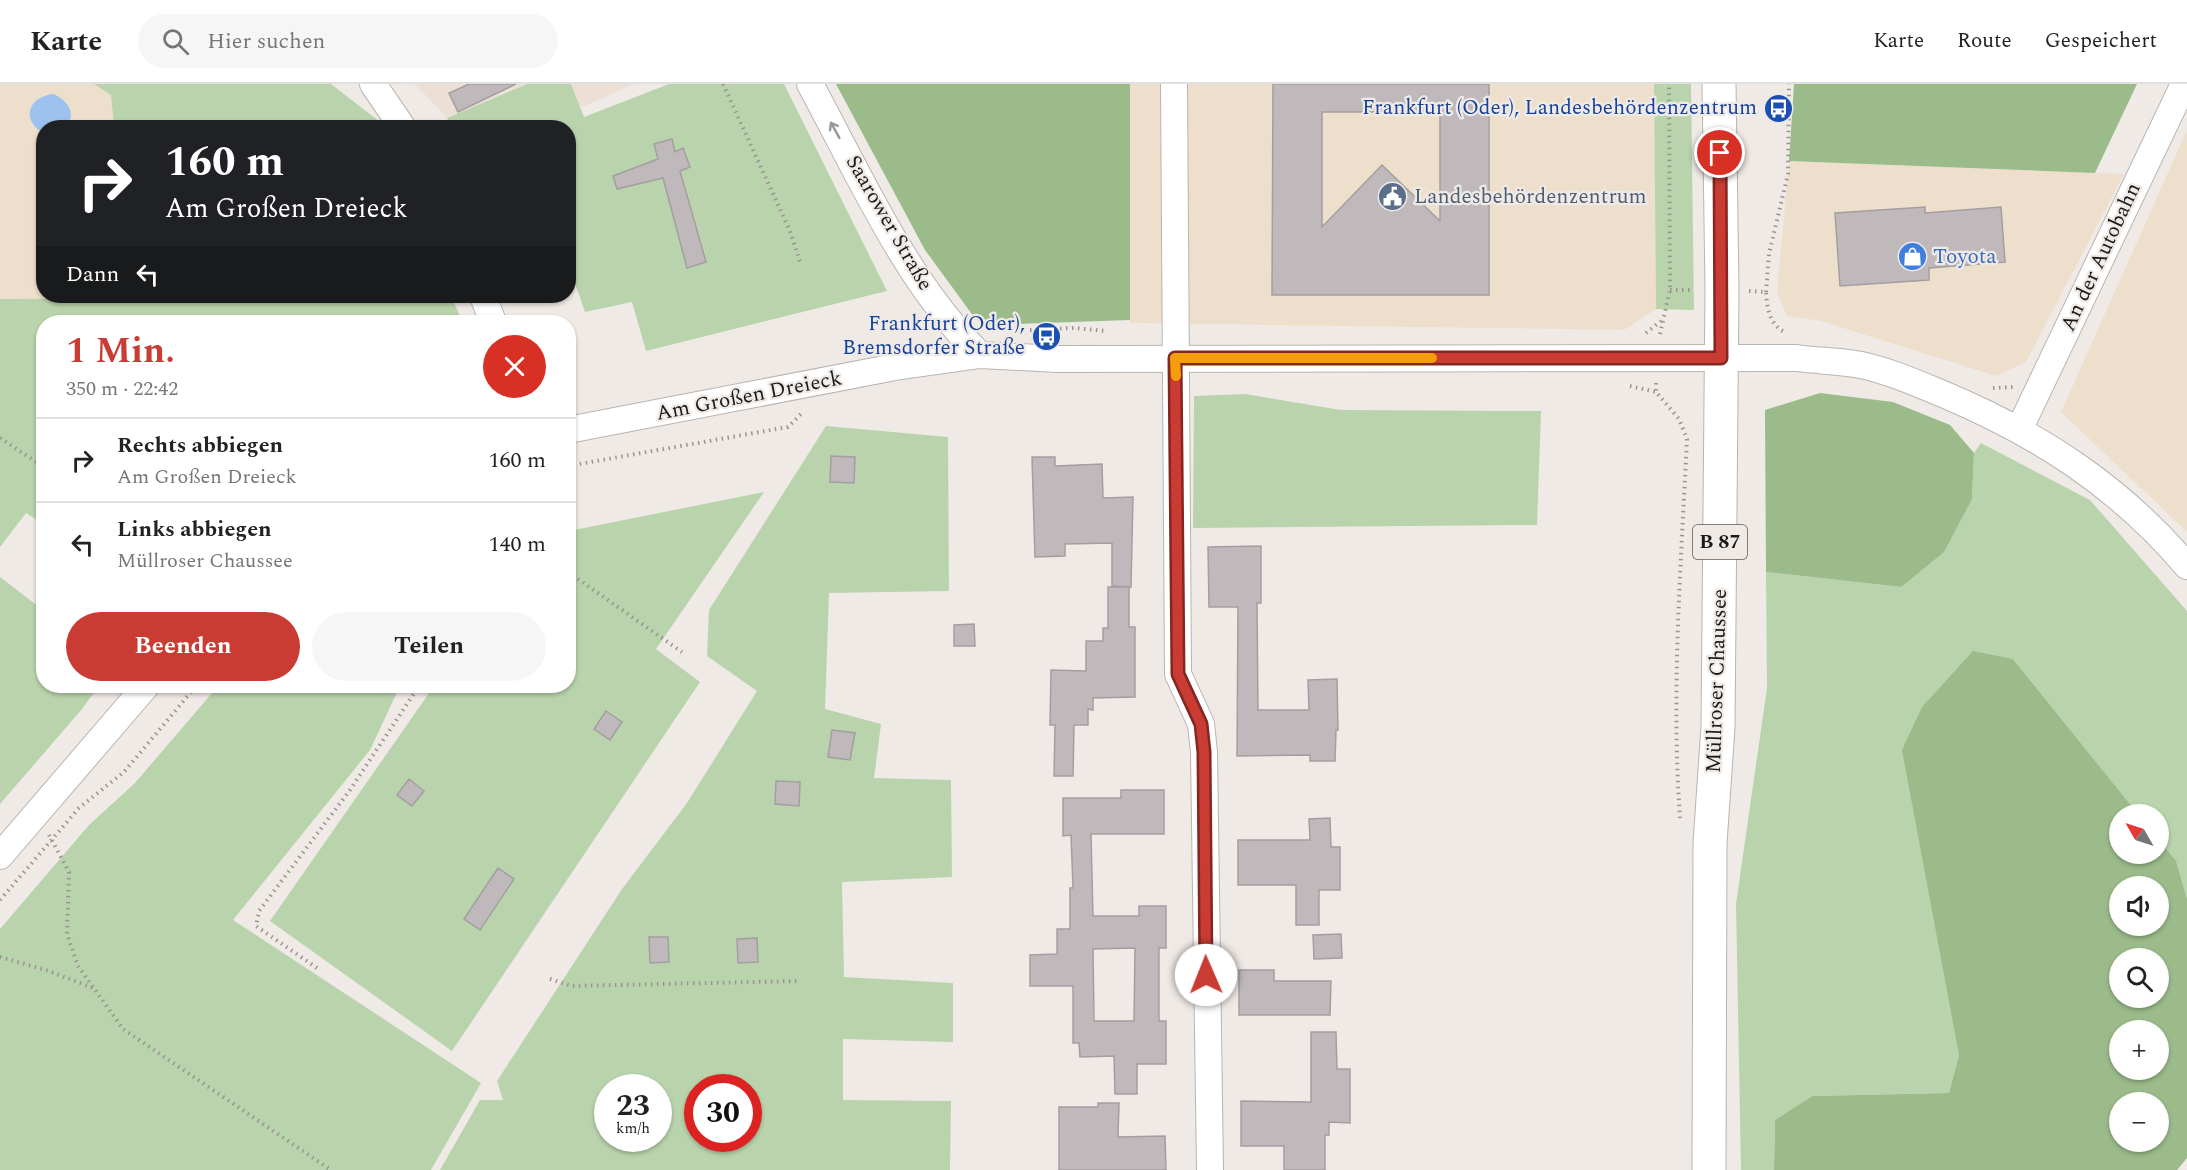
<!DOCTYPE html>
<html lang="de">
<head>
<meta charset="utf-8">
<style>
	body { margin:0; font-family:Spectral,serif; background:#f6f6f6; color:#222; height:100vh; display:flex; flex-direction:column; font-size:22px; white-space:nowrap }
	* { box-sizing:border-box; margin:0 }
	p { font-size:20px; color:#767676 }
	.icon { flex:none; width:33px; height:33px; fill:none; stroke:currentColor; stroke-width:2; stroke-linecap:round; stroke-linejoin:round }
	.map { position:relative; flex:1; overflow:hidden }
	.panel { position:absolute; left:36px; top:231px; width:540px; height:378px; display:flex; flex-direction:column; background:#fff; border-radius:24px; box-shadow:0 2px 4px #0004 }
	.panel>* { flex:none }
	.guide { position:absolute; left:36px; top:36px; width:540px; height:183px; border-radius:24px; box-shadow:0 2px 4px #0004; background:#202124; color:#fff; overflow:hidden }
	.needle { width:39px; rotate:309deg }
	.tools { position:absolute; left:2109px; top:720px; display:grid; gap:12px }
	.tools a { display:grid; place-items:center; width:60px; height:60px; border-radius:50%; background:#fff; box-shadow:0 2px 4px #0004; font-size:30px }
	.speed { position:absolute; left:594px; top:990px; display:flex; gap:12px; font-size:30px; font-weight:700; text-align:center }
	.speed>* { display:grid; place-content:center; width:78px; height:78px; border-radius:50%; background:#fff; box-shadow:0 2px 4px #0004; line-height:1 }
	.speed small { font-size:15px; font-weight:400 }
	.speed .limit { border:9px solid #d22; background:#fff; color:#111 }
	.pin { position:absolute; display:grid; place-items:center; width:51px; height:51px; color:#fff; margin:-26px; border:3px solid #fff; border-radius:50%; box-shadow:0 2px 6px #0007 }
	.me { position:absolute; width:66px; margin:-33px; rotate:359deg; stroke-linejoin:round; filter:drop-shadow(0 0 4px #0008) }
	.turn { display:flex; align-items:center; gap:21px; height:126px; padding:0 30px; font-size:27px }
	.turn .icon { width:78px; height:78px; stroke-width:2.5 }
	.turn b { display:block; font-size:42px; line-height:51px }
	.then { display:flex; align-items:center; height:57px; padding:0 30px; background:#0003; gap:12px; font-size:22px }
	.round { display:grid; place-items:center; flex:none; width:63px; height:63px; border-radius:32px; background:#f6f6f6 }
	.headline { display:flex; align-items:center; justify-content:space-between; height:102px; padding:0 30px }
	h1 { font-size:36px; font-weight:700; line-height:45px; color:#ca3c33 }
	.button { display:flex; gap:12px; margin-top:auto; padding:12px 30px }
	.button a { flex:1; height:69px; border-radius:36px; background:#ca3c33; color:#fff; font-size:24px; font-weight:700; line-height:69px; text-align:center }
	.button a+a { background:#f6f6f6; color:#222 }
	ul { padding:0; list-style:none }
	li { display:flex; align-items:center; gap:18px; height:84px; padding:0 30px; border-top:2px solid #e0e0e0 }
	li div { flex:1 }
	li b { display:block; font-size:22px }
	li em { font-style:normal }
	header { display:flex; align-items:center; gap:36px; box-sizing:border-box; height:84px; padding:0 30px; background:#fff; border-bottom:2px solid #e0e0e0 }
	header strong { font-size:28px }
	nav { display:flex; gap:33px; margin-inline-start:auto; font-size:21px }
	.search { width:420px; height:54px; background:#f6f6f6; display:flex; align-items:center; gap:15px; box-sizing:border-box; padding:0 21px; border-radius:33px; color:#767676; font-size:22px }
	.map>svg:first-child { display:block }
	.commercial { fill:#eedfcc }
	.built { fill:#ecdfd6 }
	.green { fill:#b9d4ac; fill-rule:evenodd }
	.forest { fill:#9bbb8a; fill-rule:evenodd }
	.water { fill:#9cc2ef }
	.building { fill:#c0b9bc; stroke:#a49ea0; stroke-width:1.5; fill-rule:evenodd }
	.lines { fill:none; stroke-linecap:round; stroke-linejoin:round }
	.minor-casing { stroke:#bab4b0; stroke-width:28 }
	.major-casing { stroke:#bab4b0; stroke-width:35 }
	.path { stroke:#999492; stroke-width:4; stroke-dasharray:1.5 4.5; stroke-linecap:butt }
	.minor { stroke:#fff; stroke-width:26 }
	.major { stroke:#fff; stroke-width:33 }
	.oneway { stroke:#999898 }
	.route-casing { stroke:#832721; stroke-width:15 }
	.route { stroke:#ca3c33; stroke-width:10 }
	.slow { stroke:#f59e0b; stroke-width:10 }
	.labels { text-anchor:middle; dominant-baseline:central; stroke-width:4.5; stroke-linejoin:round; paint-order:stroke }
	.shield { fill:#f0eae6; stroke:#5c5856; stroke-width:1.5 }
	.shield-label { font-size:20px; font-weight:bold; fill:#1c1a19 }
	.transit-label { font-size:21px; fill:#164399; stroke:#f0eae6; text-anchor:end }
	.service-label { font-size:21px; fill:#4e5e75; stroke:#f0eae6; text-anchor:start }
	.street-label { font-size:21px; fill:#1c1a19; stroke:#f0eae6 }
	.shop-label { font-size:21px; fill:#366cbe; stroke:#f0eae6; text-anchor:start }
</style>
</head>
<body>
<header>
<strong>Karte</strong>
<div class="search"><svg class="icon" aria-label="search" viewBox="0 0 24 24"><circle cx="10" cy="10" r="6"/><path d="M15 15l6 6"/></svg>Hier suchen</div>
<nav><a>Karte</a><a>Route</a><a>Gespeichert</a></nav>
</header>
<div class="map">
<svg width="2187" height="1086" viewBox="0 0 2187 1086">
	<rect width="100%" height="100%" fill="#f0eae6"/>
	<path class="commercial" d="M 0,0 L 94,0 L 111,11 L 114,43 L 44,44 L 44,212 L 129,212 L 130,214 L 0,215 Z
		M 1130,0 L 1654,0 L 1656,225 L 1624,246 L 1130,239 Z
		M 2187,46 L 2187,448 L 2061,328 Z
		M 1789,77 L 2124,90 L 2026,278 L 1996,292 L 1821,237 L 1787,232 L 1777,208 Z"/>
	<path class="built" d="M 415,0 L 527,0 L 447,34 Z
		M 571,0 L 634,0 L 580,24 Z"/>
	<path class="green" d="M 94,0 L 331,0 L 380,38 L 383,43 L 114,43 L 111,11 Z
		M 527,0 L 571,0 L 584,33 L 669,0 L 784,0 L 887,207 L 646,267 L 632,218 L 585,228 L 569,182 L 568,44 L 452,43 L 447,34 Z
		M 1654,0 L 1691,0 L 1694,226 L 1656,225 Z
		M 129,212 L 451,212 L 463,238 L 44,238 L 43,440 L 26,429 L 0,463 L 0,215 L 129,214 Z
		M 1245,310 L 1341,326 L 1541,327 L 1537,441 L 1193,444 L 1194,312 Z
		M 826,342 L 948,353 L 949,507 L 829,509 L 825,625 L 881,640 L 874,694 L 951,696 L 952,793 L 842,798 L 844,893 L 953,899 L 953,958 L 843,955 L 843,1016 L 951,1017 L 950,1086 L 440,1086 L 480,1016 L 503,1016 L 497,997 L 622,805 L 687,719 L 757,607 L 707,572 L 709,526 ZM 608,1004 L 658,1004 L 658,1054 L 608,1054 ZM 698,1004 L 748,1004 L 748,1054 L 698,1054 Z
		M 1981,359 L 2090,416 L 2187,527 L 2187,815 L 2176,778 L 2159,756 L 2158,730 L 2138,730 L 2013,575 L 1959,971 L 1949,1009 L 1812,1012 L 1775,1036 L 1774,1086 L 1741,1086 L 1736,820 L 1767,604 L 1766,488 L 1901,503 L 1972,415 L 1974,369 Z
		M 764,408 L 656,565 L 700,598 L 452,967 L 270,837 L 434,602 L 568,602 L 569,447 Z
		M 0,493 L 43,526 L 44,602 L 99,602 L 82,625 L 0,720 Z
		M 218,602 L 400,602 L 370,666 L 233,836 L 481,999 L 431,1086 L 0,1086 L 0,845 L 89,741 L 135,699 Z"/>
	<path class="forest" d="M 836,0 L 1130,0 L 1130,236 L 984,241 L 974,233 L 925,166 Z
		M 1794,0 L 2137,0 L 2095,89 L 1789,77 Z
		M 1820,309 L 1893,318 L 1950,341 L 1974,369 L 1972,415 L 1944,468 L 1901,503 L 1766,488 L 1765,326 Z
		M 1973,567 L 2013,575 L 2138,730 L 2120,730 L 2120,770 L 2158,770 L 2159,756 L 2176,777 L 2187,815 L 2187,1074 L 2177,1086 L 1774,1086 L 1775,1036 L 1812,1012 L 1949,1009 L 1959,971 L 1902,666 L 1922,623 ZM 2120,802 L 2158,802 L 2158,842 L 2120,842 ZM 2120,874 L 2158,874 L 2158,914 L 2120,914 ZM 2120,946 L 2158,946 L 2158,986 L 2120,986 ZM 2120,1018 L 2158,1018 L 2158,1058 L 2120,1058 Z"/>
	<path class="water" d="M 54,10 C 68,17 77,30 66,43 L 44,44 L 43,49 C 20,35 29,12 54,10 Z"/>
	<path class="building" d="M 469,0 L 516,0 L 458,28 L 449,9 Z
		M 1273,0 L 1489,0 L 1489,211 L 1272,211 ZM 1322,28 L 1440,28 L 1440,137 L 1382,81 L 1322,143 Z
		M 672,55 L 675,68 L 683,64 L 690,83 L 680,87 L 706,178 L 687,184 L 663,94 L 617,105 L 613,92 L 658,75 L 654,60 Z
		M 1925,123 L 1925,129 L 2001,123 L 2005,178 L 1929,184 L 1929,196 L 1840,202 L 1835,129 Z
		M 831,372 L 855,373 L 854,399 L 830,398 Z
		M 1032,373 L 1055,373 L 1055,382 L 1102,380 L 1103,414 L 1133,413 L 1131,503 L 1112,502 L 1112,459 L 1065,460 L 1065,472 L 1035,473 Z
		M 1261,462 L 1261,519 L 1257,519 L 1258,626 L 1309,626 L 1308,596 L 1337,595 L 1338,646 L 1336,646 L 1335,677 L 1310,677 L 1310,671 L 1237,672 L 1238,523 L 1209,523 L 1208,463 Z
		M 1108,503 L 1129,503 L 1129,543 L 1135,543 L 1135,613 L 1093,614 L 1093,626 L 1088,625 L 1088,641 L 1074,641 L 1073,692 L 1054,692 L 1055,641 L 1050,641 L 1051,586 L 1086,587 L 1086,557 L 1103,557 L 1103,544 L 1108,544 Z
		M 974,540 L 975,562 L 954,562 L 954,541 Z
		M 606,627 L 622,638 L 610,656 L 594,645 Z
		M 832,646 L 855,649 L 850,676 L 828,673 Z
		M 409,695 L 424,707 L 412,722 L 397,711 Z
		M 776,697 L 800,698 L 799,722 L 775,720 Z
		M 1121,706 L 1164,706 L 1164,750 L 1091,750 L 1093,832 L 1139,832 L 1139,822 L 1166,822 L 1166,864 L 1159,864 L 1159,937 L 1166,937 L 1166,980 L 1137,980 L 1137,1010 L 1115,1010 L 1114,972 L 1080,973 L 1079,959 L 1073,959 L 1073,902 L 1030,902 L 1030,871 L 1057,870 L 1057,845 L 1070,845 L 1070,804 L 1073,804 L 1071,751 L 1063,752 L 1063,714 L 1121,714 ZM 1135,864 L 1134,937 L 1094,937 L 1093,865 Z
		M 1330,734 L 1331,763 L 1340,763 L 1340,806 L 1319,806 L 1319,841 L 1296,841 L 1296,801 L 1238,801 L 1238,756 L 1310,756 L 1309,735 Z
		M 498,784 L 514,795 L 480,846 L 464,835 Z
		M 1341,850 L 1342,874 L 1314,875 L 1313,851 Z
		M 649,853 L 668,853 L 669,878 L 650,879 Z
		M 757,854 L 758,878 L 738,879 L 737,855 Z
		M 1239,886 L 1274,886 L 1274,897 L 1331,897 L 1330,931 L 1239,931 Z
		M 1311,948 L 1336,948 L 1337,985 L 1350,985 L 1350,1039 L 1329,1038 L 1329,1051 L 1325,1051 L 1325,1086 L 1284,1086 L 1284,1062 L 1241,1062 L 1241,1017 L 1311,1018 Z
		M 1098,1019 L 1119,1019 L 1118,1053 L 1165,1052 L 1166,1086 L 1059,1086 L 1059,1023 L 1098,1023 Z"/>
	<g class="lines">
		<defs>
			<path id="minor" d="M 373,0 L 403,44
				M 810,0 C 860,92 905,196 980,271
				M 1174,0 L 1178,590 L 1201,640 L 1204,668 L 1210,1086
				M 483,212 L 493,238
				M 568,346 L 895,283 L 980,271 L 1058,275 L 1797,274 C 1818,277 1840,277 1861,281 C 1889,287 1916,299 1943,310 C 2040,351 2119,402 2187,482
				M 2019,346 L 2184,0
				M 0,772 L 146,602"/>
			<path id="major" d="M 1709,1086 L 1710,759 L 1718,643 L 1722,206 L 1719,0"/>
		</defs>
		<use href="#minor" class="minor-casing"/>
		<use href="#major" class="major-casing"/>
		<path class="path" d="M 723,0 L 790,147 L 801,181
			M 1670,206 L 1693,206
			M 1749,207 L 1766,208 C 1767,223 1769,241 1785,248
			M 1766,208 L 1769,170 L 1788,90 L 1789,0
			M 1030,246 L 1074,244 L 1107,247
			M 1646,249 L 1661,237
			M 1660,250 L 1670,206 L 1669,0
			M 1656,299 L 1656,308 L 1679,335 L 1687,355 C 1681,481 1671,608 1680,734
			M 1630,302 L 1656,308
			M 1993,304 L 2013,303
			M 0,354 L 44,383
			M 568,382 L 788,343 L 803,328
			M 568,488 L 682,568
			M 49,751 L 69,788 L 67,850 L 78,882 L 123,945 L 331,1086
			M 0,816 L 79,724 L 124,688 L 196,602
			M 0,873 L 46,886 L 93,904
			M 317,884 L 256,842 L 259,827 L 350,706 L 419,602
			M 550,895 L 572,902 L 797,897"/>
		<use href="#minor" class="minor"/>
		<use href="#major" class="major"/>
	</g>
	<defs><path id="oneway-shaft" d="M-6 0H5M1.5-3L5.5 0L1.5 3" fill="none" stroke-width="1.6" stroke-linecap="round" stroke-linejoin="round" transform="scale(1.5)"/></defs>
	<use class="oneway" href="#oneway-shaft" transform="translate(835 46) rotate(-119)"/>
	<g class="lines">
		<defs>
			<path id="route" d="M 1206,891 L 1204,668 L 1201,640 L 1178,590 L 1175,274 L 1721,274 L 1720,69"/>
		</defs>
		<use href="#route" class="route-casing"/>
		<use href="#route" class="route"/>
		<path class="slow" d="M 1176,292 L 1175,274 L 1432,274"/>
	</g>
	<defs>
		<symbol id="bus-disc" viewBox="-11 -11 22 22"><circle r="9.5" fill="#1a4fb4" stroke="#f0eae6"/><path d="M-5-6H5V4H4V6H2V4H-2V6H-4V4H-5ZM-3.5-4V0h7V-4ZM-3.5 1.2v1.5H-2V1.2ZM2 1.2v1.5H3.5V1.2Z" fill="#fff"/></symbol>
		<symbol id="civic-disc" viewBox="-11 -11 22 22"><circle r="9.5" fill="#5c6f8a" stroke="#f0eae6"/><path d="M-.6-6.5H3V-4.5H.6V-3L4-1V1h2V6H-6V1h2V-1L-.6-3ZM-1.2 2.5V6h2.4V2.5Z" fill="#fff"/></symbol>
		<symbol id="shop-disc" viewBox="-11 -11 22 22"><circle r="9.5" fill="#3f7fe0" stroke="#f0eae6"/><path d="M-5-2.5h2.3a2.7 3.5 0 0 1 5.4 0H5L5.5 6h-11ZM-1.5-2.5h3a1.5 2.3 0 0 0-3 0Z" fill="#fff"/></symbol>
	</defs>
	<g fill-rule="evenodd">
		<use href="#bus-disc" x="1762" y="8" width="33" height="33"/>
		<use href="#civic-disc" x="1376" y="96" width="33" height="33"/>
		<use href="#shop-disc" x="1896" y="156" width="33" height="33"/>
		<use href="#bus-disc" x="1030" y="236" width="33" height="33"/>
	</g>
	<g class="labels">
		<rect class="shield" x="1693" y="441" width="54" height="34" rx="4.5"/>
		<g class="shield-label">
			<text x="1720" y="458">B 87</text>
		</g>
		<g class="transit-label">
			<text x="1757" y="24">Frankfurt (Oder), Landesbehördenzentrum</text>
			<text x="1025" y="240">Frankfurt (Oder),<tspan x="1025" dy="24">Bremsdorfer Straße</tspan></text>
		</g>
		<g class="service-label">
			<text x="1414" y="113">Landesbehördenzentrum</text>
		</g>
		<g class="street-label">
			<text transform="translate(889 139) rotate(60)">Saarower Straße</text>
			<text transform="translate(2101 173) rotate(-65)">An der Autobahn</text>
			<text transform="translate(749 312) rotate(-11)">Am Großen Dreieck</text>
			<text transform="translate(1717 597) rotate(-88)">Müllroser Chaussee</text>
		</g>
		<g class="shop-label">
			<text x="1933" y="173">Toyota</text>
		</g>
	</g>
</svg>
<div class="tools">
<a><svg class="needle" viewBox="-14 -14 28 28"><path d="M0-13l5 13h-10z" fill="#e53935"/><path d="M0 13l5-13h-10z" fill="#767676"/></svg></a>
<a><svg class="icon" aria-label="sound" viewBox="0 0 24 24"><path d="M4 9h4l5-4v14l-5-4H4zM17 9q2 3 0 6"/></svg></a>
<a><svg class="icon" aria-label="search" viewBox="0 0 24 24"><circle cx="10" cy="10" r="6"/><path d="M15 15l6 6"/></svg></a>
<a>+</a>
<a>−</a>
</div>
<div class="speed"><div>23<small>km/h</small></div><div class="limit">30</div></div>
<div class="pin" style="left:1720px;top:69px;background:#d93025"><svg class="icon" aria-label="arrive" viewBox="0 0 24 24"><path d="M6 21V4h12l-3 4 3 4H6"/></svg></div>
<svg class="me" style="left:1206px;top:891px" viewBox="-20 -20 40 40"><circle r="19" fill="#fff"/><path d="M0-13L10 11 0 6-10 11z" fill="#ca3c33"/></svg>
<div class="guide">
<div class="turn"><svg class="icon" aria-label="right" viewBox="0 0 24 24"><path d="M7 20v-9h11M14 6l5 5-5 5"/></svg><div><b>160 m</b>Am Großen Dreieck</div></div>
<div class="then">Dann<svg class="icon" aria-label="left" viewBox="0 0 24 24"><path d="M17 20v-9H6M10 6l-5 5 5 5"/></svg></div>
</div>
<section class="panel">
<div class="headline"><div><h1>1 Min.</h1><p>350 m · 22:42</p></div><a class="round" style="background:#d93025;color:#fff"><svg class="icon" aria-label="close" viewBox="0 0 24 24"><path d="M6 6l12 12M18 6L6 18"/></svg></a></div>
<ul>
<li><svg class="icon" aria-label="right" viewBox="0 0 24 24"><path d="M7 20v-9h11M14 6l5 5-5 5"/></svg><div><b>Rechts abbiegen</b><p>Am Großen Dreieck</p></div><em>160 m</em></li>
<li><svg class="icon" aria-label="left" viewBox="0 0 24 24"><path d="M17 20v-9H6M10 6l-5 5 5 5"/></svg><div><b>Links abbiegen</b><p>Müllroser Chaussee</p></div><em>140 m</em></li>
</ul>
<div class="button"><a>Beenden</a><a>Teilen</a></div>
</section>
</div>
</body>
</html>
